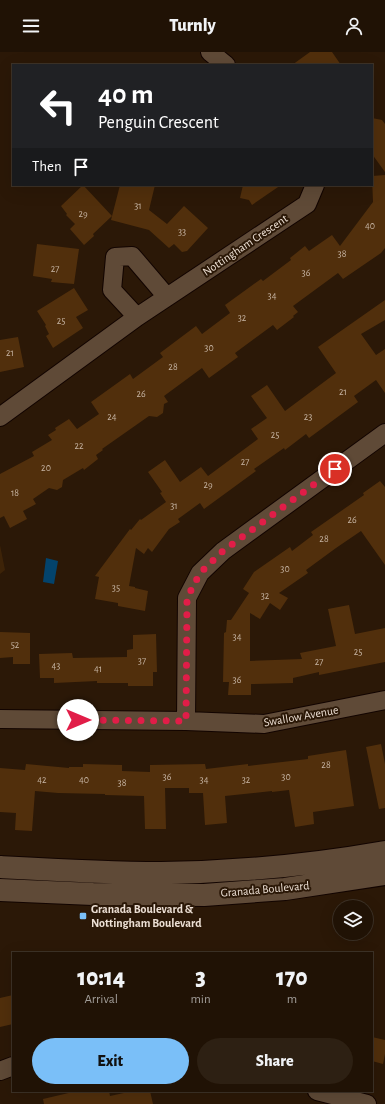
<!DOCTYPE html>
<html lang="en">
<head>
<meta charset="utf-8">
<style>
	body { margin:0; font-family:"Alegreya Sans",sans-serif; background:#2d2013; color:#f1f3f6; height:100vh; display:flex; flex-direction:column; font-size:15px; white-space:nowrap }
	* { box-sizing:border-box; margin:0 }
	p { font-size:13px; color:#a29e9a }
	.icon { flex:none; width:22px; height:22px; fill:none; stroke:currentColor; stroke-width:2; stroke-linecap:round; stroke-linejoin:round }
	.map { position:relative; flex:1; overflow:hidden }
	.drawer { position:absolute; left:12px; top:900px; width:361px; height:140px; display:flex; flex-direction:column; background:#201205; border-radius:0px; box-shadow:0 4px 16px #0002,0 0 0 1px #3d3227 }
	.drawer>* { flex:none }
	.guide { position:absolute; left:12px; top:12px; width:361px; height:122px; border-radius:0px; box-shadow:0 4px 16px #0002,0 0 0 1px #3d3227; background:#202124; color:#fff; overflow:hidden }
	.tools { position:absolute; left:333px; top:848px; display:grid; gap:8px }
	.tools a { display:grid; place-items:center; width:40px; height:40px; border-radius:50%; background:#201205; box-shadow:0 4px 16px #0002,0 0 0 1px #3d3227; font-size:20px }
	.pin { position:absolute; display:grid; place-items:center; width:34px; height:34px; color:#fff; margin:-17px; border:2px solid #fff; border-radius:50%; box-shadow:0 1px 4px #0007 }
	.me { position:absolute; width:44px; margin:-22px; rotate:90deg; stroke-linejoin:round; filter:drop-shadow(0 0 3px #0008) }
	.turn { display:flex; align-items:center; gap:14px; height:84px; padding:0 20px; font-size:18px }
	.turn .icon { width:52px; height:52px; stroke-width:2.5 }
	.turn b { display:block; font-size:28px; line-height:34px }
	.then { display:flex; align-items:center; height:38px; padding:0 20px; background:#0003; gap:8px; font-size:15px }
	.eta { display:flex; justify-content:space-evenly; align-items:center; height:68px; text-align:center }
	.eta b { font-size:24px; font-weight:800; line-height:28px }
	.primary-button { display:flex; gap:8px; margin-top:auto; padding:8px 20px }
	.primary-button a { flex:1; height:46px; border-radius:24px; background:#7abff8; color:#111; font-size:16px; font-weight:800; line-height:46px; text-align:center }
	.primary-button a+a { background:#2d2013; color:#f1f3f6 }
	header { display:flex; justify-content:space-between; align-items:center; height:52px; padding:0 20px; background:#201205; font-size:18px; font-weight:800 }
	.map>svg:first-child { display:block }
	.green { fill:#3d2308 }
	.water { fill:#03436c }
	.building { fill:#512f0c }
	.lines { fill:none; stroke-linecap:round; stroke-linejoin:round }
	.minor-casing { stroke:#120400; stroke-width:20 }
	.secondary-casing { stroke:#120400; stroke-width:24 }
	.minor { stroke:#5f4a37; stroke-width:18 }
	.secondary { stroke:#5f4a37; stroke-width:22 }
	.route { stroke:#e11d48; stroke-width:7; stroke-dasharray:0 12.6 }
	.poi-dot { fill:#7abff8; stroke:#2b1807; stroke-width:1.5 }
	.labels { text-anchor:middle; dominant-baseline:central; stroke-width:4; stroke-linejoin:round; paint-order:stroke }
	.number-label { font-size:10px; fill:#c6b4a3 }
	.street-label { font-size:12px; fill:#ede0d5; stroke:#2b1807 }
	.poi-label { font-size:12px; font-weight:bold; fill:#ede0d5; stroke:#2b1807; text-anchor:start }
</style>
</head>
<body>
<header><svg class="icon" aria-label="menu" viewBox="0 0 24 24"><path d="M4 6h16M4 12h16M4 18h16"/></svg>Turnly<svg class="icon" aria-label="person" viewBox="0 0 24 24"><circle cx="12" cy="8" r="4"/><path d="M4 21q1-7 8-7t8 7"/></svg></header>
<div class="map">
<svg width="385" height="1052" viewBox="0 0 385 1052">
	<rect width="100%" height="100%" fill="#2b1807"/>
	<path class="green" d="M 0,493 L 5,518 L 0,522 Z"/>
	<path class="water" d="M 46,506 L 58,509 L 54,532 L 43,530 Z"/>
	<path class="building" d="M 310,0 L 332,0 L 341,13 L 292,13 Z
		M 372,66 L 382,68 L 385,72 L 385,120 L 372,102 Z
		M 385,123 L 385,196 L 381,201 L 343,227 L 338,221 L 293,254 L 298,260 L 293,264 L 294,265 L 277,278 L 273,273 L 235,301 L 238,305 L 209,326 L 202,316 L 164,344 L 168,350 L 164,352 L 163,361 L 157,365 L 149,364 L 102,397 L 103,398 L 96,403 L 98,407 L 84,418 L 83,416 L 63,428 L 62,435 L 57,438 L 49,436 L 33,447 L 36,452 L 23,459 L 27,467 L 10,476 L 4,464 L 0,466 L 0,422 L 34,404 L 32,400 L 52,388 L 48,383 L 56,378 L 55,376 L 69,367 L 77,377 L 99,362 L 91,350 L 130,322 L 133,327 L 163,305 L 160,301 L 196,274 L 202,282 L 230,261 L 225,253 L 261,227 L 263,229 L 291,208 L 290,206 L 305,194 L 309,199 L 332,183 L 340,194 L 373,150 L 372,124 Z
		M 83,133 L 112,164 L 93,182 L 94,184 L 84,193 L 70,177 L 75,172 L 66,163 L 67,162 L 61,154 Z
		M 120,133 L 155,133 L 149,158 L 167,172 L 184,154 L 208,176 L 187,199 L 182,200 L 174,192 L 169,196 L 149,178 L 111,168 Z
		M 243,133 L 281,133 L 252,153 L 249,148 L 240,146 Z
		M 37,192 L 79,197 L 74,232 L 51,230 L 52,227 L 33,224 Z
		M 74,236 L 88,258 L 76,265 L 83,276 L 53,296 L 46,284 L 49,282 L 45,274 L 46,273 L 37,259 Z
		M 385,248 L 385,268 L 361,282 L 376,303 L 385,297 L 385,341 L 376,328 L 354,344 L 358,350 L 309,386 L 306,382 L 285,398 L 284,396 L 254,417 L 256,419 L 204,457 L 200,451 L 178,467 L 180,470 L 169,477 L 152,500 L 148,496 L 144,502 L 136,496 L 129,534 L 135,535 L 135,536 L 148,539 L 145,559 L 118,554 L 118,551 L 95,547 L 99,525 L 95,524 L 130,477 L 131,478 L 140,467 L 141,468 L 166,450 L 160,441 L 162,440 L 148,420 L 165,408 L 180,430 L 201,415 L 208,424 L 258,387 L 251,377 L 267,366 L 251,344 L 267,333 L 285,359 L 336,321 L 318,295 Z
		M 18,285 L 24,315 L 0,320 L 0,288 Z
		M 380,429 L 385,435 L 385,513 L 361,479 L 336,496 L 306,518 L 308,521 L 279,541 L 288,546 L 280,558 L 270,551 L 260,567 L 250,561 L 250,609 L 302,607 L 300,601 L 336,594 L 328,557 L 349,553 L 355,582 L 385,576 L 385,610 L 319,623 L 319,620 L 293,626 L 293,631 L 251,632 L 251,643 L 228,643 L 229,630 L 223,630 L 224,581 L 226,580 L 227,568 L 231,568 L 249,541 L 243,537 L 254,520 L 290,495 L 292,499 L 313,483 L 311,480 L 364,443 L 363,441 Z
		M 0,580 L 30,581 L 30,612 L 13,612 L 13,605 L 0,606 Z
		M 156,582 L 157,620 L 153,620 L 153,634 L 128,634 L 128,631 L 97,631 L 97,629 L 54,631 L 54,626 L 40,626 L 39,602 L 72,601 L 73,606 L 127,605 L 127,598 L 133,597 L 133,583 Z
		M 381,692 L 385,712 L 385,756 L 379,757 L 366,695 Z
		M 346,698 L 354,754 L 313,760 L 314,772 L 295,775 L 289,738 L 272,740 L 272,739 L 225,744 L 227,771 L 205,773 L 203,741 L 189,741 L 189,736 L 165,736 L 166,777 L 145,777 L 144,744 L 105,743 L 105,742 L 58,741 L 35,739 L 32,779 L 15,778 L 16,761 L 0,760 L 0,716 L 25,718 L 26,712 L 69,716 L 69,715 L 83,715 L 83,712 L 122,713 L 122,719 L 150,720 L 150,713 L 205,712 L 206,717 L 248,712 L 248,714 L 308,707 L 308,704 Z
		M 13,943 L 13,972 L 0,975 L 0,946 Z
		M 372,985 L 385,988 L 385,1002 L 383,1012 L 372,1009 Z
		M 77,1039 L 109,1039 L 110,1044 L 133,1039 L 150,1039 L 153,1052 L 44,1052 L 43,1047 Z"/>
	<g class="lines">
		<defs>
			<path id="minor" d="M 210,0 L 226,13
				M 137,265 L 112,238 L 115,205 L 132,204 L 167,245
				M 0,365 L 137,265 L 307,152 L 315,133
				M 0,667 L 186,669 L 264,672 L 385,648
				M 186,669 L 187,546 L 200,521 L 223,499 L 385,381
				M 0,1019 L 13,1014
				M 317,1039 L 367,1052"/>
			<path id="secondary" d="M 0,815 C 54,818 107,821 161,821 C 236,820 311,813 385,800
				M 0,838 L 93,842 L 204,843 L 285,837 L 385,822"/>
		</defs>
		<use href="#minor" class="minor-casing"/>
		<use href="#secondary" class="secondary-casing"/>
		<use href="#minor" class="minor"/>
		<use href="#secondary" class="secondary"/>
	</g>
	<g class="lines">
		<path class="route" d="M 78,668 L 186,669 L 187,546 L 200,521 L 223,499 L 335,417"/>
	</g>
	<rect class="poi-dot" x="79" y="860" width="8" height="8" rx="2"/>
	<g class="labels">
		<g class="number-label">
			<text x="138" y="154">31</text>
			<text x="83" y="162">29</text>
			<text x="370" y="174">40</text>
			<text x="182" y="180">33</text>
			<text x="342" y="202">38</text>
			<text x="55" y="217">27</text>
			<text x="306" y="221">36</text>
			<text x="272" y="244">34</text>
			<text x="242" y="266">32</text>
			<text x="61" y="269">25</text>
			<text x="209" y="296">30</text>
			<text x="10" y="301">21</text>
			<text x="173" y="315">28</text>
			<text x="343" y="340">21</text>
			<text x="141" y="342">26</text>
			<text x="112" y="365">24</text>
			<text x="308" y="365">23</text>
			<text x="275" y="383">25</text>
			<text x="79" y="394">22</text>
			<text x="245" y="410">27</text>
			<text x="46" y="416">20</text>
			<text x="208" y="433">29</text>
			<text x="15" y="441">18</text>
			<text x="174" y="454">31</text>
			<text x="352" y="468">26</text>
			<text x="324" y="487">28</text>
			<text x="285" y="517">30</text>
			<text x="116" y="536">35</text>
			<text x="265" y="544">32</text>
			<text x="237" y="585">34</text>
			<text x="15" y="593">52</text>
			<text x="358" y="600">25</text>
			<text x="142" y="609">37</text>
			<text x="319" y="610">27</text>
			<text x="56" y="614">43</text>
			<text x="98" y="617">41</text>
			<text x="237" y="628">36</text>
			<text x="326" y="713">28</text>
			<text x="167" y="725">36</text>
			<text x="286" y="725">30</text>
			<text x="42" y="728">42</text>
			<text x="84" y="728">40</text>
			<text x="204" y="728">34</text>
			<text x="246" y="728">32</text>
			<text x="122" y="731">38</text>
		</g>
		<g class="street-label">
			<text transform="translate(245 193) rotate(-34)">Nottingham Crescent</text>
			<text transform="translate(301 664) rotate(-10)">Swallow Avenue</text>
			<text transform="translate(265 837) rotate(-5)">Granada Boulevard</text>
		</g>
		<g class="poi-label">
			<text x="91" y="857">Granada Boulevard &amp;<tspan x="91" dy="14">Nottingham Boulevard</tspan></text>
		</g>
	</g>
</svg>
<div class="tools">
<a><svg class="icon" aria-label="layers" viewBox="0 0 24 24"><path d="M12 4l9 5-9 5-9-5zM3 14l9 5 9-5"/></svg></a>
</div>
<div class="pin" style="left:335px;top:417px;background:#d93025"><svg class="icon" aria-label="arrive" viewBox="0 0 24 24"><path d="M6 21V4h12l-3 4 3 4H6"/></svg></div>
<svg class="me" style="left:78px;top:668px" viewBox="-20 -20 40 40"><circle r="19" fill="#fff"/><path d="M0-13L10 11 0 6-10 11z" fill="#e11d48"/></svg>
<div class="guide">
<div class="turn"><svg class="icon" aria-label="left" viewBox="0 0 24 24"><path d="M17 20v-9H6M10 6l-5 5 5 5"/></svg><div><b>40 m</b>Penguin Crescent</div></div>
<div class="then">Then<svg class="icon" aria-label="arrive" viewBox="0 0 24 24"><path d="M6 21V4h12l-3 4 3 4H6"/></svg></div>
</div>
<section class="drawer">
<div class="eta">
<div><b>10:14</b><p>Arrival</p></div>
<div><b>3</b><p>min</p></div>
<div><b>170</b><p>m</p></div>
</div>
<div class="primary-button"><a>Exit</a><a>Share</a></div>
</section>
</div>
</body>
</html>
